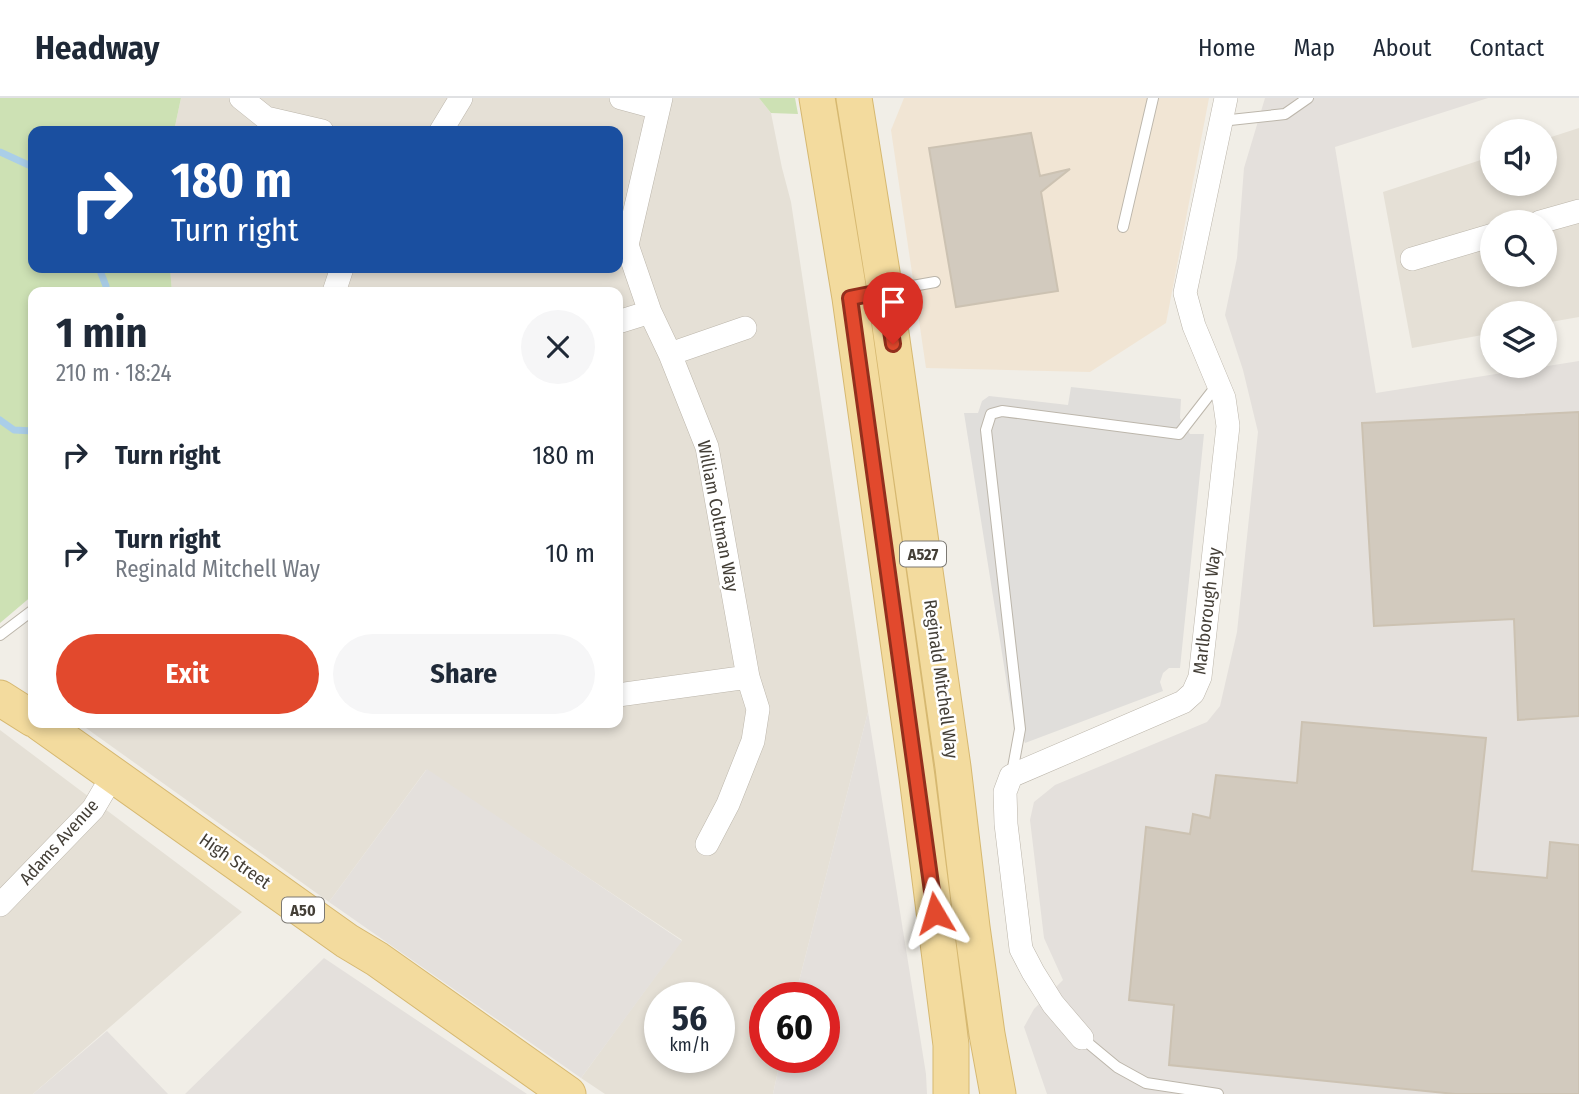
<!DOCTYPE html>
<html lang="en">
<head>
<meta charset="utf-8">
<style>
	body { margin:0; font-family:"Fira Sans Condensed",sans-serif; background:#f6f6f7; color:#1f2937; height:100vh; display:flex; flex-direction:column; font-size:26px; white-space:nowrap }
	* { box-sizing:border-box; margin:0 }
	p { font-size:23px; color:#747a83 }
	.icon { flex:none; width:38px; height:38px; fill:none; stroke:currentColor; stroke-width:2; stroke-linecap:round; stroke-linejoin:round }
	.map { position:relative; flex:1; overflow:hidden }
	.drawer { position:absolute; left:28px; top:189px; width:595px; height:441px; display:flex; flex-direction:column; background:#fff; border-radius:14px; box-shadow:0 4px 10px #0003 }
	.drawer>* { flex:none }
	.hud { position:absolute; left:28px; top:28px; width:595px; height:147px; border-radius:14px; box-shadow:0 4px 10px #0003; background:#1a4fa0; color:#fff; overflow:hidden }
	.fabs { position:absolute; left:1480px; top:21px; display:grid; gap:14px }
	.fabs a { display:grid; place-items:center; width:77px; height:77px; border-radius:50%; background:#fff; box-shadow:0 4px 10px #0003; font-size:35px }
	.speed { position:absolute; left:644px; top:884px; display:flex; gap:14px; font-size:35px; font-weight:700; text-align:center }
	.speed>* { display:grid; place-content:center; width:91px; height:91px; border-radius:50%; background:#fff; box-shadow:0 4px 10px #0003; line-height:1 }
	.speed small { font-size:18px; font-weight:400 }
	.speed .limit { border:10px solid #d22; background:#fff; color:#111 }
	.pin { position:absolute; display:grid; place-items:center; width:60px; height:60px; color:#fff; margin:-72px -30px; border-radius:50% 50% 50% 0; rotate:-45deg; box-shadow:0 0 7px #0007 }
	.pin .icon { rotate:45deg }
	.me { position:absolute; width:77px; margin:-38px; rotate:353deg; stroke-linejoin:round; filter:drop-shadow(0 0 5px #0008) }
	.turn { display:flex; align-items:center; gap:24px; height:147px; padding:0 28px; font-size:32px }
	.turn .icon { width:91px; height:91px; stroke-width:2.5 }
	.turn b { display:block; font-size:49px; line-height:60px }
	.round { display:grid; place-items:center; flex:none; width:74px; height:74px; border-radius:37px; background:#f6f6f7 }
	.head { display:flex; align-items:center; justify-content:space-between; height:119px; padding:0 28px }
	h1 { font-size:42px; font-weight:700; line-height:52px }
	.cta { display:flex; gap:14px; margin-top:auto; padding:14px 28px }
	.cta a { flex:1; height:80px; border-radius:42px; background:#e2492d; color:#fff; font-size:28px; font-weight:700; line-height:80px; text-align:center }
	.cta a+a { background:#f6f6f7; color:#1f2937 }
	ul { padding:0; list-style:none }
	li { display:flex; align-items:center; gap:21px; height:98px; padding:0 28px }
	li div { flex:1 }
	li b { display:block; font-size:26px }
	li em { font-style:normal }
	header { display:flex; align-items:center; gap:42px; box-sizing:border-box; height:98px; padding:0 35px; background:#fff; border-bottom:2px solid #e0e1e3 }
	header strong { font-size:33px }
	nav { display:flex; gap:38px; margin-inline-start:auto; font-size:24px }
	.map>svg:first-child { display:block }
	.residential { fill:#e5e0d6; fill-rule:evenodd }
	.commercial { fill:#f1e5d4 }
	.industrial { fill:#e4e0dc }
	.green { fill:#cde1b4 }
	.parking { fill:#e0dedb }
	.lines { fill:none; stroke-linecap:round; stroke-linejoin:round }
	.stream { stroke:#aacee8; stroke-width:7 }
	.building { fill:#d2cabe; stroke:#ccc2b2; stroke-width:2 }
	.lane-casing { stroke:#bcb6ab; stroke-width:12 }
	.street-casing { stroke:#bcb6ab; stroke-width:24 }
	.primary-casing { stroke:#d6b870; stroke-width:37 }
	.lane { stroke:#fff; stroke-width:10 }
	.street { stroke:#fff; stroke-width:23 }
	.primary { stroke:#f3db9e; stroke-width:35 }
	.route-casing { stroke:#932f1d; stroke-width:18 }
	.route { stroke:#e2492d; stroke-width:12 }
	.labels { text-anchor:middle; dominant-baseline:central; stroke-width:5; stroke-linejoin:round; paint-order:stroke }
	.shield { fill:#fff; stroke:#7c7973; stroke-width:2 }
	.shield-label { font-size:16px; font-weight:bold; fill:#443f37 }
	.street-label { font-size:18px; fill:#443f37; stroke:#fff }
</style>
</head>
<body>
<header>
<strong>Headway</strong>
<nav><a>Home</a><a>Map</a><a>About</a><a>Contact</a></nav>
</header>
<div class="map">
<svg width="1579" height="996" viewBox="0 0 1579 996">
	<rect width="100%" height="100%" fill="#f1eee7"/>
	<path class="residential" d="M 181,0 L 759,0 L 771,15 L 782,70 L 791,104 L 868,614 L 795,899 L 765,900 L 765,959 L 781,959 L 773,996 L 605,996 L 581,980 L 682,842 L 426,672 L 329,804 L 79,625 L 618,625 L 618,194 L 172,194 L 170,170 L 618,170 L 618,33 L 174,33 ZM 660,900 L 719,900 L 719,959 L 660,959 Z
		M 1579,30 L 1579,219 L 1545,225 L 1545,215 L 1493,215 L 1493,235 L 1412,250 L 1383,94 L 1493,58 L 1493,86 L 1545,86 L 1545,41 ZM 1493,124 L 1545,124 L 1545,177 L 1493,177 Z
		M 0,632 L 242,814 L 33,996 L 0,996 Z"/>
	<path class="commercial" d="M 904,0 L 1209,0 L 1166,225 L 1090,274 L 926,270 L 891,32 Z"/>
	<path class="industrial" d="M 1265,0 L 1488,0 L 1335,49 L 1376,295 L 1579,263 L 1579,996 L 1047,996 L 1024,929 L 1034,911 L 1063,882 L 1044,840 L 1030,722 L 1034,704 L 1055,687 L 1207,624 L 1220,608 L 1237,534 L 1258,334 L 1243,272 L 1225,217 L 1237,160 L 1244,70 Z
		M 868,614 L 926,976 L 927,996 L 773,996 L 781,959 L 824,959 L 824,900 L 795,899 Z
		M 427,671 L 682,843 L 581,980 L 329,804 Z
		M 324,860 L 527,996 L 185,996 Z
		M 107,933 L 168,996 L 33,996 Z"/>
	<path class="green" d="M 0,0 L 181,0 L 174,33 L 33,33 L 33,170 L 170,170 L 172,194 L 33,194 L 33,497 L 0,525 Z
		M 759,0 L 795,0 L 798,16 L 771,15 Z"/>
	<path class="parking" d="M 1071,289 L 1181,301 L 1180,320 L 1190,336 L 1204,336 L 1180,570 L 1169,570 L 1163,575 L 1160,584 L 1163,593 L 1025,645 L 1011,612 L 964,315 L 978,315 L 982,303 L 989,298 L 1068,307 Z"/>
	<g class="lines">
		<path class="stream" d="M 0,54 L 33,69
			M 99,170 L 106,188 L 106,194
			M 0,322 L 14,332 L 33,333"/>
	</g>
	<path class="building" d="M 1031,35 L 1040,78 L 1070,71 L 1041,94 L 1058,193 L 956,209 L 929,50 Z
		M 1579,314 L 1579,618 L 1518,622 L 1514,521 L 1374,528 L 1362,325 Z
		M 1302,624 L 1486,640 L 1472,773 L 1547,780 L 1550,744 L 1579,747 L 1579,996 L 1455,996 L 1169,967 L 1174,907 L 1129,902 L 1146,729 L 1190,736 L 1193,716 L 1210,720 L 1216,677 L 1297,685 Z"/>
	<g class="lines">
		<defs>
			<path id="lane" d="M 1221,23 L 1285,16 L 1308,0
				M 1123,129 L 1153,0
				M 890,192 L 935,184
				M 0,537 L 33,512
				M 1012,675 L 1020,631 L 986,332 L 991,316 L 1002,313 L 1179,336 L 1217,287
				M 1082,940 L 1117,969 L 1146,985 L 1218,996"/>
			<path id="street" d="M 241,0 L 266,20 L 322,33
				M 621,0 L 658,10
				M 661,0 L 627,147 L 650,214 L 670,256 L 707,349 L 748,579 L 758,611 L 753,643 L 728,706 L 707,746
				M 441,33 L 461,0
				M 1540,124 L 1579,113
				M 1412,161 L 1493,137
				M 334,194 L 342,170
				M 618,224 L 650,214
				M 670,256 L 745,230
				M 618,597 L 748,579
				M 0,807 L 93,711 L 113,677
				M 1082,940 L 1053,906 L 1033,874 L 1021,851 L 1006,726 L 1005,694 L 1011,678 L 1183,604 L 1193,595 L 1200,579 L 1228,328 L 1224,300 L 1194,228 L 1185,195 L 1226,0"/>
			<path id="primary" d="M 817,0 L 850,200 L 917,679 L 951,947 L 951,996
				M 854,0 L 885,193 L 953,669 L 972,829 L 987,936 L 998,996
				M 0,600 L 33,621
				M 40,625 L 347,843 L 377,861 L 568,996"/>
		</defs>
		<use href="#lane" class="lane-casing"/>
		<use href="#street" class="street-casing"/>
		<use href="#primary" class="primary-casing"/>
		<use href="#lane" class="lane"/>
		<use href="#street" class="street"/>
		<use href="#primary" class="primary"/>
	</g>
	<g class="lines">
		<defs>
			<path id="route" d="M 893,246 L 885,193 L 850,200 L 935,815"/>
		</defs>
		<use href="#route" class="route-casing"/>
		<use href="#route" class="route"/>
	</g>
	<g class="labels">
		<g class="shield">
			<rect x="900" y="443.5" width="46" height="25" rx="5"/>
			<rect x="282" y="799.5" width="42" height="25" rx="5"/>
		</g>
		<g class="shield-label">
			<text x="923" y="456">A527</text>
			<text x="303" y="812">A50</text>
		</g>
		<g class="street-label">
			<text transform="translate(718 418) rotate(79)">William Coltman Way</text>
			<text transform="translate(1207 513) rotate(-83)">Marlborough Way</text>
			<text transform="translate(941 581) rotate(82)">Reginald Mitchell Way</text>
			<text transform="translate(59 744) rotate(-48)">Adams Avenue</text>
			<text transform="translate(235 763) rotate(35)">High Street</text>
		</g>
	</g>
</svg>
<div class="fabs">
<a><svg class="icon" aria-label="sound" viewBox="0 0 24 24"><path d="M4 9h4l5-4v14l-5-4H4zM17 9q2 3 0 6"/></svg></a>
<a><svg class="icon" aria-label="search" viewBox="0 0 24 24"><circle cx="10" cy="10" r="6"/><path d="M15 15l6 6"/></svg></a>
<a><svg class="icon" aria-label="layers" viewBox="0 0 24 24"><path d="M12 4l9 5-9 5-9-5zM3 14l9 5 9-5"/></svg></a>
</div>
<div class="speed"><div>56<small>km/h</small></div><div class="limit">60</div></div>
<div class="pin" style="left:893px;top:246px;background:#d93025"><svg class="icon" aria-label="arrive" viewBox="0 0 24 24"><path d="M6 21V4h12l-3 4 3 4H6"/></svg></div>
<svg class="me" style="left:935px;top:815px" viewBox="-20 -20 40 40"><path d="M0-17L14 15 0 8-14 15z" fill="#e2492d" stroke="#fff" stroke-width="4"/></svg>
<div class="hud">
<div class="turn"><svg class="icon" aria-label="right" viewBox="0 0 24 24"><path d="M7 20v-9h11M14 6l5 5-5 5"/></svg><div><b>180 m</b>Turn right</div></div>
</div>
<section class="drawer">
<div class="head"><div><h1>1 min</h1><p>210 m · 18:24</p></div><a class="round"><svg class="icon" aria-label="close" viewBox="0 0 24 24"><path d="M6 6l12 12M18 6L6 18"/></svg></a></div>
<ul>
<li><svg class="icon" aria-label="right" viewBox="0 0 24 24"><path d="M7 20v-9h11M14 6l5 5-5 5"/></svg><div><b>Turn right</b></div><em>180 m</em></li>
<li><svg class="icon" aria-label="right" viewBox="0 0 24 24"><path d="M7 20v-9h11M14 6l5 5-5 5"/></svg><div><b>Turn right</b><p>Reginald Mitchell Way</p></div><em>10 m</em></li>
</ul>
<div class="cta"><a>Exit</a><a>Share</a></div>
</section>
</div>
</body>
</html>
